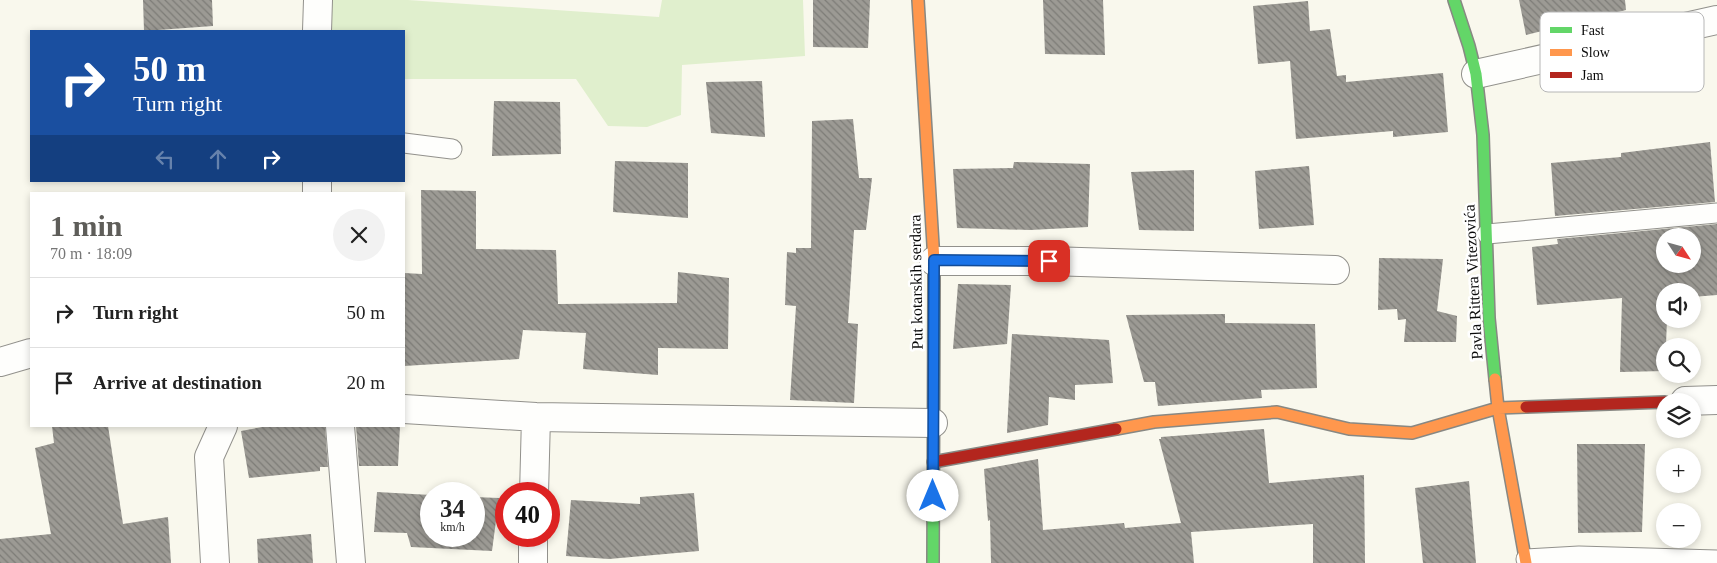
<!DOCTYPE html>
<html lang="en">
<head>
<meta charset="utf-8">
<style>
	body { margin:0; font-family:"Times New Roman",serif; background:#f2f2f2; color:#222; height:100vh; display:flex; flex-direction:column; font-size:19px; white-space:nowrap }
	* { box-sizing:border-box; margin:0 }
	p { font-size:16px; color:#767676 }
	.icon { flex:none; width:28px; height:28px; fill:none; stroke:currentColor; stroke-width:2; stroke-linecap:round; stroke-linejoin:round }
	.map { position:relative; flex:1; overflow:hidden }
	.side { position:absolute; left:30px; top:192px; width:375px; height:235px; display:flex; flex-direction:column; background:#fff; border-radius:0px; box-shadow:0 2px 8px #0003 }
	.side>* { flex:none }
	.hud { position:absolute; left:30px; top:30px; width:375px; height:152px; border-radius:0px; box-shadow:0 2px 8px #0003; background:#1a4fa0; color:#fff; overflow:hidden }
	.needle { width:32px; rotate:126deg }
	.tools { position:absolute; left:1656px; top:228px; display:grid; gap:10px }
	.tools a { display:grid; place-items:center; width:45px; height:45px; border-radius:50%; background:#fff; box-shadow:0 2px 8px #0003; font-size:25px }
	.speed { position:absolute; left:420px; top:482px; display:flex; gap:10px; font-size:25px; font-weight:700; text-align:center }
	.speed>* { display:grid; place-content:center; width:65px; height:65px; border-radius:50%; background:#fff; box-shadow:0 2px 8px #0003; line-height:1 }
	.speed small { font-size:12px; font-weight:400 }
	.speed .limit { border:8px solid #d22; background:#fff; color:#111 }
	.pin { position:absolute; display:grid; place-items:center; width:42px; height:42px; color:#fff; margin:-21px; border-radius:10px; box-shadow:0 2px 8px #0006 }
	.me { position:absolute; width:55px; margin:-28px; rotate:0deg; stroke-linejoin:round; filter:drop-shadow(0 0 4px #0008) }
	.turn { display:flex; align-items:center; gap:18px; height:105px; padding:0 20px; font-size:22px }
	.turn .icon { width:65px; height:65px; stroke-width:2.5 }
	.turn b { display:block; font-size:35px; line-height:42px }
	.lanes { display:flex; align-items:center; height:48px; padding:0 20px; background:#0003; justify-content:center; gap:25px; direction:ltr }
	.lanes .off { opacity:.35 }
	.round { display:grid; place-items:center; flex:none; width:52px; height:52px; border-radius:26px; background:#f2f2f2 }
	.overview { display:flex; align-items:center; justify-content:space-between; height:85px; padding:0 20px }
	h1 { font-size:30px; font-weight:600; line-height:38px; color:#5e5d59 }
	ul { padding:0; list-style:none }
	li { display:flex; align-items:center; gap:15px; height:70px; padding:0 20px; border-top:1px solid #e0e0e0 }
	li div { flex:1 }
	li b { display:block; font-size:19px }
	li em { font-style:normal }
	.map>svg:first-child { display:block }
	.grass { fill:#e0efcd }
	.building { fill:url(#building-back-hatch); fill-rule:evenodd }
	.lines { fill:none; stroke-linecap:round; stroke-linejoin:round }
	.lane-casing { stroke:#92918c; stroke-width:21 }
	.street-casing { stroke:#92918c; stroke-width:30 }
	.fast-casing { stroke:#888883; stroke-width:14 }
	.slow-casing { stroke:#888883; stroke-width:14 }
	.jam-casing { stroke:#888883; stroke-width:14 }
	.lane { stroke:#fefefc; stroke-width:19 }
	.street { stroke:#fefefc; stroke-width:28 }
	.fast { stroke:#63d668; stroke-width:11 }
	.slow { stroke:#ff974d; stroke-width:11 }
	.jam { stroke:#b3261e; stroke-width:11 }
	.route-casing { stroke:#114b97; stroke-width:12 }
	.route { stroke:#1a73e8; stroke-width:9 }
	.labels { text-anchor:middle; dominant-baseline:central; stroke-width:5; stroke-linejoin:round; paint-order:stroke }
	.street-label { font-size:16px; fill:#0a0a0a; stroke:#fff }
	.key { fill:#fff; stroke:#b6b6b6; stroke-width:1 }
	.key-label { font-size:14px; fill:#0a0a0a }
</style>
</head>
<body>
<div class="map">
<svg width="1717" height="563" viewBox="0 0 1717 563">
	<defs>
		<pattern id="building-back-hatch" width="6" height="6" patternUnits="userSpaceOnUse" patternTransform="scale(1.25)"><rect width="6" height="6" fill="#9c9a94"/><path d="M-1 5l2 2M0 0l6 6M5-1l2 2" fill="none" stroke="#7d7c77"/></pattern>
	</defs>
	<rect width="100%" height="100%" fill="#f9f8ed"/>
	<path class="grass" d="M 318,0 L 408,0 L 659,17 L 662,0 L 803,0 L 805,56 L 682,65 L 681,115 L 647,127 L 608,126 L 576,79 L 404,79 L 404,31 L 317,31 Z"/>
	<path class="building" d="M 143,0 L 212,0 L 213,26 L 144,31 Z
		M 813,0 L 870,0 L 868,48 L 813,47 Z
		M 1043,0 L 1103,0 L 1105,55 L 1045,54 Z
		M 1519,0 L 1625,0 L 1626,10 L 1526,35 Z
		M 1308,1 L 1310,31 L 1330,29 L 1337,76 L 1346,75 L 1346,82 L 1443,73 L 1448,132 L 1393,137 L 1393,131 L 1296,139 L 1290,61 L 1258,64 L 1253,6 Z
		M 762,81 L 765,137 L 711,133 L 706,82 Z
		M 494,101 L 560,102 L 561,154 L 492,156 Z
		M 853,119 L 859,178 L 872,178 L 866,230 L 854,230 L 848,323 L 858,324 L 854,403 L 790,400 L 796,306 L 785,305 L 787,252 L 796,253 L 796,248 L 811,248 L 812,121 Z
		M 1710,142 L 1715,202 L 1555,216 L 1551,163 L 1621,157 L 1621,153 Z
		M 615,161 L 688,163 L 688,218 L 613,212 Z
		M 1014,162 L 1090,164 L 1088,227 L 1030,230 L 957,228 L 953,169 L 1013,168 Z
		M 1309,166 L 1314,225 L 1259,229 L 1255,171 Z
		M 1194,170 L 1194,231 L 1139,230 L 1131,172 Z
		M 421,190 L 476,191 L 476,249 L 556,250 L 558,304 L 677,303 L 678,272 L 729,278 L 728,349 L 658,348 L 658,375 L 583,369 L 586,333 L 523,330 L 519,359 L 404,366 L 404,273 L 422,274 Z
		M 1717,224 L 1717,295 L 1692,297 L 1692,291 L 1665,291 L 1665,319 L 1667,319 L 1665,371 L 1620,372 L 1622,298 L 1537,305 L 1532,247 L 1558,244 L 1557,239 ZM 1665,236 L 1692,236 L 1692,264 L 1665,264 Z
		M 1379,258 L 1443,259 L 1437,311 L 1457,316 L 1456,342 L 1404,342 L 1406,319 L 1398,320 L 1397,309 L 1378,310 Z
		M 958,284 L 1011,285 L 1007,344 L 953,349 Z
		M 1225,314 L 1225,323 L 1315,324 L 1317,388 L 1261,390 L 1262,398 L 1158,406 L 1155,382 L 1144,382 L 1126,315 Z
		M 1012,334 L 1109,340 L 1113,383 L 1075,385 L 1075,400 L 1049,397 L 1048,425 L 1007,433 Z
		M 52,426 L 108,426 L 123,524 L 168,517 L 171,563 L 0,563 L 0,539 L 51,534 L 35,448 L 54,443 Z
		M 268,426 L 325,426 L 328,467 L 320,467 L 320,471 L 249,478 L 241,431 Z
		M 356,426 L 400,426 L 398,466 L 359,466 Z
		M 1264,429 L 1269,483 L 1364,475 L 1365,563 L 1313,563 L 1313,524 L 1191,532 L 1194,563 L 991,563 L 990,520 L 988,521 L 984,469 L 1038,459 L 1043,530 L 1124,523 L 1125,528 L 1181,523 L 1159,439 L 1161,439 L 1161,437 Z
		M 1577,444 L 1645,444 L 1642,532 L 1578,533 Z
		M 1469,481 L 1476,563 L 1423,563 L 1415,488 Z
		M 377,492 L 431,495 L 431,536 L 474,536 L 474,497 L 499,498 L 492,551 L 411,547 L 407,533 L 374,532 Z
		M 694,493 L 699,551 L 609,559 L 566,556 L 571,500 L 640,504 L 640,497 Z
		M 311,534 L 313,563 L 258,563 L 257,539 Z"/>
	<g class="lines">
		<defs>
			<path id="lane" d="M 404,143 L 452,149
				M 1487,234 L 1717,213
				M 1526,559 L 1579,556 L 1717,560"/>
			<path id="street" d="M 317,31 L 318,0
				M 1476,74 L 1717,20
				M 317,181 L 317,194
				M 934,261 L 1049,261 L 1335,270
				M 0,362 L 31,353
				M 1685,401 L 1717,400
				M 404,409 L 536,417 L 933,423
				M 340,426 L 351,563
				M 534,494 L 536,417
				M 215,563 L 209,457 L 223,426
				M 533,563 L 533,536"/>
			<path id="fast" d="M 1454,0 L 1469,46 L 1476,74 L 1483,135 L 1489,318 L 1495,379
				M 933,563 L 934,283"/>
			<path id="slow" d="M 918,0 L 934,261 L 934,283
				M 1495,379 L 1498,408 L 1526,563
				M 1116,429 L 1154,422 L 1277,412 L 1349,429 L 1412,433 L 1498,408 L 1526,407"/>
			<path id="jam" d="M 1526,407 L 1665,402
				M 933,462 L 1116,429"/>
		</defs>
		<use href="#lane" class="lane-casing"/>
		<use href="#street" class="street-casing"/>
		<use href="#fast" class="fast-casing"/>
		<use href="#slow" class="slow-casing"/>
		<use href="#jam" class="jam-casing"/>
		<use href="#lane" class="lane"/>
		<use href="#street" class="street"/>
		<use href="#fast" class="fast"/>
		<use href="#slow" class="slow"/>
		<use href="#jam" class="jam"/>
	</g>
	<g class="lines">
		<defs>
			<path id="route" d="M 933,496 L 934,260 L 1049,261"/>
		</defs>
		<use href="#route" class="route-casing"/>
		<use href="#route" class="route"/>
	</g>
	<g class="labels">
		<g class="street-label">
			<text transform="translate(916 282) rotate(-91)">Put kotarskih serdara</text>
			<text transform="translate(1473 282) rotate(-93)">Pavla Rittera Vitezovića</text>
		</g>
	</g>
	<rect x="1540" y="12" width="164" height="80" rx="8" class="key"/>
	<rect x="1550" y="27" width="22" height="6" fill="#63d668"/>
	<rect x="1550" y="49" width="22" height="7" fill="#ff974d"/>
	<rect x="1550" y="72" width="22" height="6" fill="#b3261e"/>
	<g class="key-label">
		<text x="1581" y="35">Fast</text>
		<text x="1581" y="57">Slow</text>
		<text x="1581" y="80">Jam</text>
	</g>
</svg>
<div class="tools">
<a><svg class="needle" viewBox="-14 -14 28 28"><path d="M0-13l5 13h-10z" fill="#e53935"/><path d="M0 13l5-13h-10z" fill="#767676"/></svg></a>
<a><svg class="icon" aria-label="sound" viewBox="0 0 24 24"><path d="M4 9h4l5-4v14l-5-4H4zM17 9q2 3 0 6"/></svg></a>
<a><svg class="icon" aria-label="search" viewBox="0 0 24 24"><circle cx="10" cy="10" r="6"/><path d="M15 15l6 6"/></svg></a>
<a><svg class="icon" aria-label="layers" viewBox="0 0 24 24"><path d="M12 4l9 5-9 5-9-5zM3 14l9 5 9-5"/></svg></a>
<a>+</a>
<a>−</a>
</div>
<div class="speed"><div>34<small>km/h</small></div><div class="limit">40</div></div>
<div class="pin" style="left:1049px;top:261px;background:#d93025"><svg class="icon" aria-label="arrive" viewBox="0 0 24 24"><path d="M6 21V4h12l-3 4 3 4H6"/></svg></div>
<svg class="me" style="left:933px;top:496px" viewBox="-20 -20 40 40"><circle r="19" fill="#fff"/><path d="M0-13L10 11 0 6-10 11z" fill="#1a73e8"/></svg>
<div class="hud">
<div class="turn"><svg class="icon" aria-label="right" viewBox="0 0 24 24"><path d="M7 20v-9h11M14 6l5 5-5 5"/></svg><div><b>50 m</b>Turn right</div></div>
<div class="lanes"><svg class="icon off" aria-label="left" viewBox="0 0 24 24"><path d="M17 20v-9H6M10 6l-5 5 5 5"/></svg><svg class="icon off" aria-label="ahead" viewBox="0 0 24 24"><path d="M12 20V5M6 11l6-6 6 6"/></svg><svg class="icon" aria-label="right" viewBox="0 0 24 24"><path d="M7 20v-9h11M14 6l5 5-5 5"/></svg></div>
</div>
<section class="side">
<div class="overview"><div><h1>1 min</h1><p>70 m · 18:09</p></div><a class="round"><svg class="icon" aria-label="close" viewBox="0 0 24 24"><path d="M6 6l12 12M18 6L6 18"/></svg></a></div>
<ul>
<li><svg class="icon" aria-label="right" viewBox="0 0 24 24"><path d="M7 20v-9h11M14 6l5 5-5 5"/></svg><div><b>Turn right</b></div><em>50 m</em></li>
<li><svg class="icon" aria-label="arrive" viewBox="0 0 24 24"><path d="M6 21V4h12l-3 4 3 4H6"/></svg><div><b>Arrive at destination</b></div><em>20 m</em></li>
</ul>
</section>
</div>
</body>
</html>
